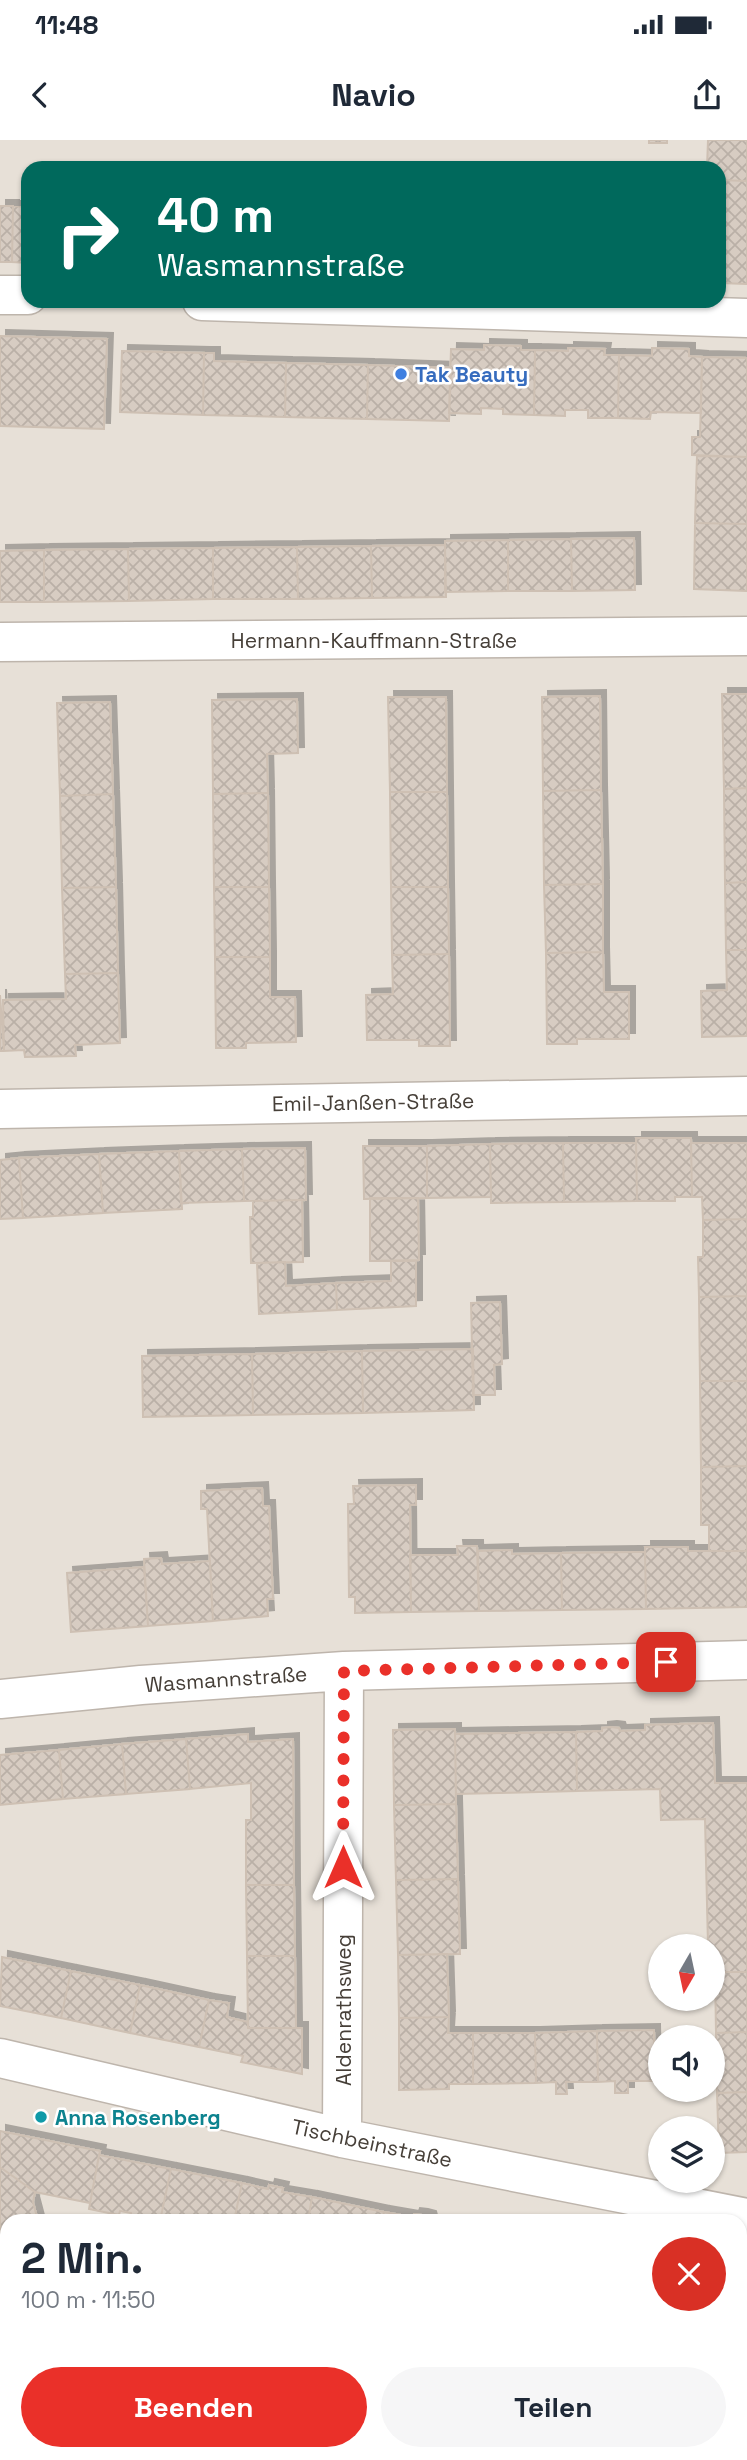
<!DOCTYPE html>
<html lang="de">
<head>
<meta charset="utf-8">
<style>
	body { margin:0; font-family:"Space Grotesk",sans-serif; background:#f6f6f7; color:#1f2937; height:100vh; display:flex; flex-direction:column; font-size:26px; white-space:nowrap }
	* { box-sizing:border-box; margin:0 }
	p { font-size:23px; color:#747a83 }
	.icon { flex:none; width:38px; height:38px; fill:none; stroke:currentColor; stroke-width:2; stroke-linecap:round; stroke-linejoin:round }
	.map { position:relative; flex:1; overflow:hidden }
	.details { position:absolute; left:0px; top:2074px; width:747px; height:247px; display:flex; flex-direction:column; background:#fff; border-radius:21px 21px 0 0; box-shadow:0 2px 5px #0004 }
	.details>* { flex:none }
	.banner { position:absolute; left:21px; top:21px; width:705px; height:147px; border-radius:21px; box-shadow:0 2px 5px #0004; background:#00695c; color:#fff; overflow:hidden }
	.needle { width:46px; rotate:189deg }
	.controls { position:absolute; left:648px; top:1794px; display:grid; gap:14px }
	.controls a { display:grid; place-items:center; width:77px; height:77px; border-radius:50%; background:#fff; box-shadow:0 2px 5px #0004; font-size:35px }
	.pin { position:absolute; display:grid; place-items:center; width:60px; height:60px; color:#fff; margin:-30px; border-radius:14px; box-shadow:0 4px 10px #0006 }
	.me { position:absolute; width:77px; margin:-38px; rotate:0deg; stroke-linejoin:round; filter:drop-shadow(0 0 5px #0008) }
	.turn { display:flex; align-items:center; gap:24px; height:147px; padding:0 21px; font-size:32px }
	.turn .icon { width:91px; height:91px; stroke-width:2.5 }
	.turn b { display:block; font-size:49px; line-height:60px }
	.round { display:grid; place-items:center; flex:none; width:74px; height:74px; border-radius:37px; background:#f6f6f7 }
	.headline { display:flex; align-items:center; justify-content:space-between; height:119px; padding:0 21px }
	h1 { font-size:42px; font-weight:800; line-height:52px }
	.cta { display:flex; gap:14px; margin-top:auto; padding:14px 21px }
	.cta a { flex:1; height:80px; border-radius:42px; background:#ea3029; color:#fff; font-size:28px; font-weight:800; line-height:80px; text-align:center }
	.cta a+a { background:#f6f6f7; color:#1f2937 }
	.status { display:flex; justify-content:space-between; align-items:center; height:49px; padding:0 35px; background:#fff; direction:ltr }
	.status svg { height:19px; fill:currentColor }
	header { display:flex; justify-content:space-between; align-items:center; height:91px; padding:0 21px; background:#fff; font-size:32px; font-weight:800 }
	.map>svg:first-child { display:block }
	.residential { fill:#e7e0d7; fill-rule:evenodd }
	.parking { fill:#e2dfdd }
	.building { fill:url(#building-cross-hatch); stroke:#cec0b3; stroke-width:2; filter:url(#shadow) }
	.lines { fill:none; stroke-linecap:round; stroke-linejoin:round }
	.minor-casing { stroke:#beb5ac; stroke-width:41 }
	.minor { stroke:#fff; stroke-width:38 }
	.route { stroke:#ea3029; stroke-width:12; stroke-dasharray:0 21.6 }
	.shop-dot { fill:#3f7fe0; stroke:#fff; stroke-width:2.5 }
	.culture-dot { fill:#0f9aa8; stroke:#fff; stroke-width:2.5 }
	.labels { text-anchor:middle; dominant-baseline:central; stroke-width:5; stroke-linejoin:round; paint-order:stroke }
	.shop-label { font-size:21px; font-weight:bold; fill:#366cbe; stroke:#fff; text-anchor:start }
	.street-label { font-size:21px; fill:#463f38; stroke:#fff }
	.culture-label { font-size:21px; font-weight:bold; fill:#0d838f; stroke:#fff; text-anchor:start }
</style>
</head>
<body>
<div class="status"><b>11:48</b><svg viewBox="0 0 49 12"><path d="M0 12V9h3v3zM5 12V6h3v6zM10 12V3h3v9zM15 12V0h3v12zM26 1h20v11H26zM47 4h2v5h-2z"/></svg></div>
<header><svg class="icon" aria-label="back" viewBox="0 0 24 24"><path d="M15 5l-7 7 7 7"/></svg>Navio<svg class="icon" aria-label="share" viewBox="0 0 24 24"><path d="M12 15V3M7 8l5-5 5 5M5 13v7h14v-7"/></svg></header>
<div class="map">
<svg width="747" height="2320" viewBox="0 0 747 2320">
	<defs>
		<pattern id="building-cross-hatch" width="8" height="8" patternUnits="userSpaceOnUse" patternTransform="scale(1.75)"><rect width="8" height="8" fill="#d7ccc2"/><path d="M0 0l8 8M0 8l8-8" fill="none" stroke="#bab0a7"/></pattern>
		<filter id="shadow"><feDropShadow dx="6" dy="-6" stdDeviation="0" flood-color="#0004"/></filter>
	</defs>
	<rect width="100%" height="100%" fill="#f3efe9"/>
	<path class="residential" d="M 0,0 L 747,0 L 747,2320 L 32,2320 L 30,2314 L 740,2314 L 740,2081 L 7,2081 L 7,2232 L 0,2207 ZM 28,28 L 719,28 L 719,161 L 28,161 ZM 660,1806 L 712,1806 L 712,1858 L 660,1858 ZM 660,1897 L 712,1897 L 712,1950 L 660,1950 ZM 660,1988 L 712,1988 L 712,2040 L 660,2040 Z"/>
	<path class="parking" d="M 740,2209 L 747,2211 L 747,2264 L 740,2263 Z"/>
	<path class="building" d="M 649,0 L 667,0 L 667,3 L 649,3 Z
		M 708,0 L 747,0 L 747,41 L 719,40 L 719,28 L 707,28 Z
		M 719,40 L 747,41 L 747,144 L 720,143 Z
		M 0,66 L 13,66 L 12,122 L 0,122 Z
		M 13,66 L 28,67 L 28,123 L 12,122 Z
		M 0,196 L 107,199 L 104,289 L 0,286 Z
		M 484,205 L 521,206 L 521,210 L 535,210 L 534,275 L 503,274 L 503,269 L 481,268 L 481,274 L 449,273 L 451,209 L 484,210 Z
		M 568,208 L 605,209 L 604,215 L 619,215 L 618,278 L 588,278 L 588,270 L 565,270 L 565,276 L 534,275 L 535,210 L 568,211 Z
		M 652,208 L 689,209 L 689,216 L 702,217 L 701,273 L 651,272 L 650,279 L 618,278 L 619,215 L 652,216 Z
		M 122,211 L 204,213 L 203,275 L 120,272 Z
		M 204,213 L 214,213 L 214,221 L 286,223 L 285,277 L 203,275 Z
		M 702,217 L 747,218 L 747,317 L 692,315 L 692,297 L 700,297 Z
		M 286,223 L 368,225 L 367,279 L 285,277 Z
		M 368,225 L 451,228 L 449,281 L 367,279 Z
		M 697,316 L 747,317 L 747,384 L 695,383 Z
		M 695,383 L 747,384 L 747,451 L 694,449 Z
		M 634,398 L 635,450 L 572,451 L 571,399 Z
		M 571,399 L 572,451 L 508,451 L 508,400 Z
		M 508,400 L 508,451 L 445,452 L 445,401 Z
		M 445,405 L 446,457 L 372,458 L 371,406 Z
		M 371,406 L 372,458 L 298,459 L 297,407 Z
		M 297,407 L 298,459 L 213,459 L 213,408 Z
		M 213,408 L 213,459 L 129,461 L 128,409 Z
		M 128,409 L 129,461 L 44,462 L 44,410 Z
		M 44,410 L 44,462 L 0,462 L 0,411 Z
		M 722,554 L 747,554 L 747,648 L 724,649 Z
		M 600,556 L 601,650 L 543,651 L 542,557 Z
		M 388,557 L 446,557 L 447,652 L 390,652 Z
		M 297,559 L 298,613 L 267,614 L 268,653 L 213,654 L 212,560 Z
		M 110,562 L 113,654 L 60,656 L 57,563 Z
		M 747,648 L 747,742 L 725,743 L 724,649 Z
		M 601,650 L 603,744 L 544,745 L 543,651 Z
		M 390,652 L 447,652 L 448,747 L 391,747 Z
		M 268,653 L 269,747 L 214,747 L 213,654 Z
		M 113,654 L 116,747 L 62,748 L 60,656 Z
		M 747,742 L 747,810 L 726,810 L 725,743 Z
		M 603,744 L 603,812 L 546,813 L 544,745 Z
		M 116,747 L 118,833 L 65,834 L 62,748 Z
		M 214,747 L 269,747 L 270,817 L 215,817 Z
		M 391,747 L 448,747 L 449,814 L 392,815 Z
		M 726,810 L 747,810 L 747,896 L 702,897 L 701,851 L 727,850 Z
		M 603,812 L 604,852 L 629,852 L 629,899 L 577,899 L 577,904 L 547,904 L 546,813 Z
		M 449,814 L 450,906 L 419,906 L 419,900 L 367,900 L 366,855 L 393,854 L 392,815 Z
		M 215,817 L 270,817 L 270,857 L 295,857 L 296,902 L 246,903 L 246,908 L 216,908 Z
		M 118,833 L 120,903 L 75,905 L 76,916 L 25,917 L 24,910 L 4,911 L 3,860 L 66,859 L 65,834 Z
		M 0,855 L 4,911 L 0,911 Z
		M 636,998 L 691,998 L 692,1057 L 675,1057 L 675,1061 L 637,1061 Z
		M 563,1003 L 564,1062 L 491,1063 L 490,1004 Z
		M 563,1003 L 636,1003 L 637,1061 L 564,1062 Z
		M 691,1003 L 747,1003 L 747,1079 L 703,1080 L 702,1057 L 692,1057 Z
		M 490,1004 L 491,1057 L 427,1058 L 427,1006 Z
		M 363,1006 L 427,1006 L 427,1058 L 364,1059 Z
		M 305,1008 L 306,1060 L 244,1061 L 242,1009 Z
		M 242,1009 L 244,1061 L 181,1063 L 179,1011 Z
		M 179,1011 L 182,1069 L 103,1073 L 99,1014 Z
		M 99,1014 L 103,1073 L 23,1078 L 19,1018 Z
		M 19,1018 L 23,1078 L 0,1079 L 0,1020 Z
		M 370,1058 L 418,1058 L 419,1120 L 370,1121 Z
		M 302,1060 L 303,1122 L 251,1123 L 250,1077 L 253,1077 L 253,1061 Z
		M 747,1079 L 747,1156 L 699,1157 L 698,1117 L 703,1117 L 703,1080 Z
		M 391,1121 L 416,1121 L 416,1166 L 337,1170 L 336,1143 L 391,1141 Z
		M 285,1122 L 286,1146 L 336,1143 L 337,1170 L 259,1174 L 257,1123 Z
		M 747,1156 L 747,1241 L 700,1241 L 699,1157 Z
		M 500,1162 L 502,1224 L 494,1225 L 495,1255 L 473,1255 L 471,1163 Z
		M 473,1209 L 474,1270 L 363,1273 L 362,1211 Z
		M 362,1211 L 363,1273 L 253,1275 L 252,1214 Z
		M 252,1214 L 253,1275 L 143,1277 L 142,1216 Z
		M 700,1241 L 747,1241 L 747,1326 L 701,1327 Z
		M 747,1326 L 747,1411 L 709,1411 L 709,1385 L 701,1385 L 701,1327 Z
		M 416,1345 L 416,1365 L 410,1365 L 411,1472 L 355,1473 L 355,1457 L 349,1457 L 348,1364 L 354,1364 L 353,1346 Z
		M 262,1348 L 263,1366 L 269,1366 L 271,1412 L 273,1459 L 267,1459 L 268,1476 L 213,1481 L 207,1369 L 201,1369 L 201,1351 Z
		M 457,1406 L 477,1406 L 479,1471 L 411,1472 L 410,1415 L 458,1415 Z
		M 645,1407 L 688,1407 L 688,1411 L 747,1411 L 747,1467 L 646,1469 Z
		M 512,1410 L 512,1414 L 561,1413 L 562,1470 L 479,1471 L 478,1411 Z
		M 634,1412 L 645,1412 L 646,1469 L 562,1470 L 561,1413 Z
		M 161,1418 L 162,1424 L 210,1421 L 213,1481 L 148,1486 L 144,1419 Z
		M 144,1427 L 148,1486 L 71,1492 L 67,1433 Z
		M 713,1583 L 715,1643 L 747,1643 L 747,1832 L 712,1832 L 712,1806 L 708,1806 L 705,1679 L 661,1680 L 660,1649 L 577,1651 L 576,1592 L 602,1591 L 602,1588 L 611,1587 L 619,1588 L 620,1591 L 645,1590 L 645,1585 Z
		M 455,1589 L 456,1664 L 394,1665 L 393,1590 Z
		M 576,1592 L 577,1651 L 456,1654 L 455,1594 Z
		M 248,1594 L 248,1602 L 293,1599 L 294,1745 L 246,1745 L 246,1680 L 251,1680 L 251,1643 L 190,1649 L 186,1599 Z
		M 186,1599 L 190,1649 L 126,1654 L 122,1604 Z
		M 122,1604 L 126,1654 L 63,1659 L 59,1610 Z
		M 59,1610 L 63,1659 L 0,1665 L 0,1615 Z
		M 456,1664 L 458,1739 L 396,1740 L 394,1665 Z
		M 458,1739 L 460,1814 L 398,1815 L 396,1740 Z
		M 246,1745 L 294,1745 L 295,1816 L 247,1816 Z
		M 447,1814 L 449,1877 L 399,1878 L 398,1815 Z
		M 247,1816 L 295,1816 L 296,1888 L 248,1888 Z
		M 2,1817 L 71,1831 L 61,1878 L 0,1866 Z
		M 71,1831 L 140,1845 L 130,1893 L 61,1878 Z
		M 715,1832 L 747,1832 L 747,1892 L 716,1893 Z
		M 140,1845 L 209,1860 L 199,1907 L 130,1893 Z
		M 209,1860 L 229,1863 L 227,1877 L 248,1882 L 248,1888 L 302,1888 L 302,1934 L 241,1922 L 243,1916 L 199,1907 Z
		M 449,1877 L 448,1893 L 473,1893 L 473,1944 L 449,1944 L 449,1949 L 399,1950 L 399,1878 Z
		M 654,1890 L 655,1941 L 628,1941 L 628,1953 L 615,1953 L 615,1941 L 598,1942 L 597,1891 Z
		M 597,1891 L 598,1942 L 566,1942 L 567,1954 L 556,1954 L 556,1942 L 536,1943 L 535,1893 Z
		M 747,1892 L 747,1952 L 717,1953 L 716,1893 Z
		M 473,1893 L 535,1893 L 536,1943 L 473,1944 Z
		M 747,1952 L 747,2012 L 719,2013 L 717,1953 Z
		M 0,1991 L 100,2011 L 90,2063 L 35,2052 L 0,2027 Z
		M 99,2015 L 171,2029 L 160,2081 L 130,2078 L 131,2073 L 120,2071 L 119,2075 L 89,2069 Z
		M 0,2027 L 35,2052 L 33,2062 L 38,2081 L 7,2081 L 7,2118 L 0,2120 Z
		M 171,2029 L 242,2043 L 234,2081 L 160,2081 Z
		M 242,2043 L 268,2049 L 269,2045 L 283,2048 L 282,2052 L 312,2057 L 308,2081 L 234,2081 Z
		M 312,2057 L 384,2072 L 382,2081 L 308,2081 Z
		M 384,2072 L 413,2077 L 414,2074 L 422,2075 L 430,2077 L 431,2081 L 382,2081 Z
		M 7,2118 L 7,2198 L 0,2173 L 0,2120 Z
		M 740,2140 L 747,2142 L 747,2197 L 740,2196 Z
		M 39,2314 L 101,2314 L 103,2320 L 41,2320 Z
		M 385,2314 L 454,2314 L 455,2320 L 386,2320 Z
		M 578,2314 L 655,2314 L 656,2320 L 579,2320 Z"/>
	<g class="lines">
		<defs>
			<path id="minor" d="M 0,155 L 28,155
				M 202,161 L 747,178
				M 0,502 L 747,496
				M 0,969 L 747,956
				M 0,1559 L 141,1545 L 344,1531 L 747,1520
				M 0,1918 L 342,1998 L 747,2078
				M 342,1998 L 344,1531"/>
		</defs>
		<use href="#minor" class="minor-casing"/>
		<use href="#minor" class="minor"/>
	</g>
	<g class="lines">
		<path class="route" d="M 343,1727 L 344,1531 L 666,1522"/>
	</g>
	<circle class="shop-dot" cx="401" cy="234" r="7"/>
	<circle class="culture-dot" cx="41" cy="1977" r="7"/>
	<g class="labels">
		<g class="shop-label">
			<text x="415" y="234">Tak Beauty</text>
		</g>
		<g class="street-label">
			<text x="374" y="500">Hermann-Kauffmann-Straße</text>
			<text transform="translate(373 962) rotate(-1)">Emil-Janßen-Straße</text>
			<text transform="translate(226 1539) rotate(-4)">Wasmannstraße</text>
			<text transform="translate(343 1870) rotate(-90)">Aldenrathsweg</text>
			<text transform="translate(372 2003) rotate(12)">Tischbeinstraße</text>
		</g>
		<g class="culture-label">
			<text x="55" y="1977">Anna Rosenberg</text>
		</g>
	</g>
</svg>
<div class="controls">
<a><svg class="needle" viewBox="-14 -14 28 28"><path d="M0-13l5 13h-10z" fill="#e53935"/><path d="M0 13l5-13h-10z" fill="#747a83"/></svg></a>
<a><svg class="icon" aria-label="sound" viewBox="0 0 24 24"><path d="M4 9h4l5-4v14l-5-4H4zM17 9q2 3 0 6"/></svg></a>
<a><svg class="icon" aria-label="layers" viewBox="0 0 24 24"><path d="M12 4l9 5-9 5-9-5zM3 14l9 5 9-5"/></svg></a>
</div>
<div class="pin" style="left:666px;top:1522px;background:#d93025"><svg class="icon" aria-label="arrive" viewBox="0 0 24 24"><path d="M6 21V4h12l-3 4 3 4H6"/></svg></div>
<svg class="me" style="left:343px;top:1727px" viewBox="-20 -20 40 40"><path d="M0-17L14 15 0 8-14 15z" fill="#ea3029" stroke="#fff" stroke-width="4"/></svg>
<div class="banner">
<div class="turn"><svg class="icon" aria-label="right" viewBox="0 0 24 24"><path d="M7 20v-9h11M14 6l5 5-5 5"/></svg><div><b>40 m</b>Wasmannstraße</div></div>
</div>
<section class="details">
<div class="headline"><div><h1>2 Min.</h1><p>100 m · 11:50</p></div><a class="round" style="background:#d93025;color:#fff"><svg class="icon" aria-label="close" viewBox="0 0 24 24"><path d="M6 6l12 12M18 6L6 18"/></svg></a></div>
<div class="cta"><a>Beenden</a><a>Teilen</a></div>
</section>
</div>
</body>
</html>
